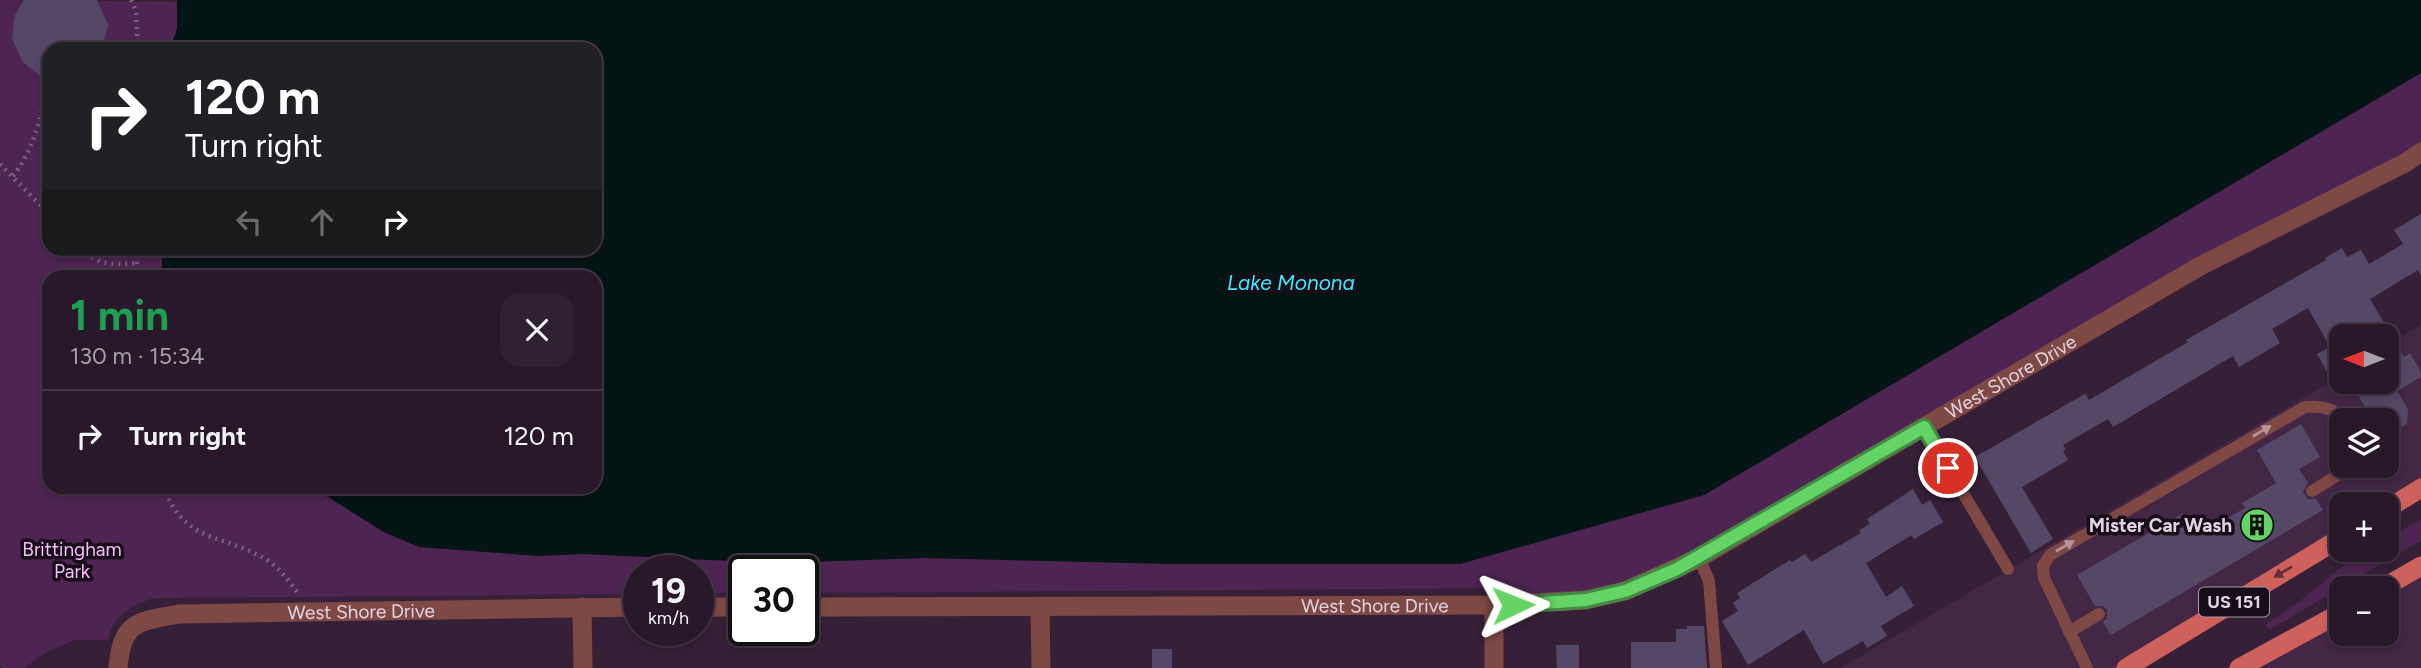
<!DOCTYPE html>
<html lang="en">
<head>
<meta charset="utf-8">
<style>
	body { margin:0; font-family:Figtree,sans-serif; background:#302132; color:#f1f3f6; height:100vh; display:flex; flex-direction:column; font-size:26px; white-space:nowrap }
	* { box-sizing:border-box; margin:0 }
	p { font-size:23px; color:#a5a0a8 }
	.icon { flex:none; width:38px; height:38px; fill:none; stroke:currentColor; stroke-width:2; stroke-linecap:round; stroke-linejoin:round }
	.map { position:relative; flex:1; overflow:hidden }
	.drawer { position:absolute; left:42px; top:270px; width:560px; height:224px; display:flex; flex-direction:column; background:#28182a; border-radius:21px; box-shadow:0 4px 10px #0003,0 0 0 2px #443747 }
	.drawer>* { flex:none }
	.banner { position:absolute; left:42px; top:42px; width:560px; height:214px; border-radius:21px; box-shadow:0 4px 10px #0003,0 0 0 2px #443747; background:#202124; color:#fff; overflow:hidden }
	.needle { width:46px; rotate:270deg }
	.fabs { position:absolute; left:2329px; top:324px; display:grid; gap:14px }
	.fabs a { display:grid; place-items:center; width:70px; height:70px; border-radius:14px; background:#28182a; box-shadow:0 4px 10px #0003,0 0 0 2px #443747; font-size:35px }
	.speed { position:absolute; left:623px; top:555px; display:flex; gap:14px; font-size:35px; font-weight:700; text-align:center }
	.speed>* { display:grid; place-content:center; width:91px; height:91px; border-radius:50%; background:#28182a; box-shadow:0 4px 10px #0003,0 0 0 2px #443747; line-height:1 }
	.speed small { font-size:18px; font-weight:400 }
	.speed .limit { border:4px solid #111; border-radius:10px; background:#fff; color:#111 }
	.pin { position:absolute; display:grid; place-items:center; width:60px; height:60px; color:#fff; margin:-30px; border:4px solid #fff; border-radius:50%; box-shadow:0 2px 7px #0007 }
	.me { position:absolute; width:77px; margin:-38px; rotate:88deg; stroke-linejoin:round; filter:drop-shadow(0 0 5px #0008) }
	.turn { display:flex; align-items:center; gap:24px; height:147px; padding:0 28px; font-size:32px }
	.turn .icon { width:91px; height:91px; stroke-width:2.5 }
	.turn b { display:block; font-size:49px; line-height:60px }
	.lanes { display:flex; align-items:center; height:66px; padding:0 28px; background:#0003; justify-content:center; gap:35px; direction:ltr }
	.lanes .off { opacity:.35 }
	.round { display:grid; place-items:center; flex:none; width:74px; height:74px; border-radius:21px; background:#302132 }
	.summary { display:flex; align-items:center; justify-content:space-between; height:119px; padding:0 28px }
	h1 { font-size:42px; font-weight:700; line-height:52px; color:#1e9e55 }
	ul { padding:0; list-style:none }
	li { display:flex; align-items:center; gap:21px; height:91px; padding:0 28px; border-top:2px solid #443747 }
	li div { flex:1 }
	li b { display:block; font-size:26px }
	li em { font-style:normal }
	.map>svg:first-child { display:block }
	.built { fill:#432745; fill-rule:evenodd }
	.green { fill:#4e2552 }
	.water { fill:#051415 }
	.building { fill:#554867 }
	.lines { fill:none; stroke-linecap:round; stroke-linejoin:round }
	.path { stroke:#776479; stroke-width:4.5; stroke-dasharray:2 5; stroke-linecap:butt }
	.service { stroke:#7e4845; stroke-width:12 }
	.minor { stroke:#7e4845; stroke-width:19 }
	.primary { stroke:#cf615d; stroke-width:19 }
	.oneway { fill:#b5949c }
	.oneway2 { fill:#612f34 }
	.route-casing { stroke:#428a43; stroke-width:18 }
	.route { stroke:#65d467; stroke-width:12 }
	.labels { text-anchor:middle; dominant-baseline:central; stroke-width:7; stroke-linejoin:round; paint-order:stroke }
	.shield { fill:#180e19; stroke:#a598a6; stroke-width:2 }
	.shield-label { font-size:18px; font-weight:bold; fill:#e2d3e3 }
	.street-label { font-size:19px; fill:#e2d3e3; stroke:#180e19 }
	.poi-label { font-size:19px; font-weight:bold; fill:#e2d3e3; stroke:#180e19; text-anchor:end }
	.park-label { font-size:19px; fill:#f8bdfd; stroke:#180e19 }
	.water-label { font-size:21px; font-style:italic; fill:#3eeaf9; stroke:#180e19 }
</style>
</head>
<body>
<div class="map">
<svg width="2421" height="668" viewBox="0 0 2421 668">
	<rect width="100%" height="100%" fill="#362038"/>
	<path class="built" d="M 2421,325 L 2421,488 L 2387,504 L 2342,504 L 2341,537 L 2126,668 L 1840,668 L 2341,376 L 2342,382 L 2387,382 L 2387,346 ZM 2342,420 L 2387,420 L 2387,466 L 2342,466 Z
		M 2421,566 L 2421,668 L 2239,668 L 2341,612 L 2342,634 L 2387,634 L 2387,588 Z"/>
	<path class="green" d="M 0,0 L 178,2 L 177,29 L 170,49 L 49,49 L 49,248 L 161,249 L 163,276 L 49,276 L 49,486 L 312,487 L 384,532 L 419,547 L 539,556 L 582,554 L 776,563 L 923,558 L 1171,564 L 1460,564 L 1704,495 L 2421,73 L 2421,152 L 2202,265 L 1677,570 L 1550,604 L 1503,588 L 803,593 L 803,570 L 744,570 L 744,593 L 698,593 L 698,570 L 639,570 L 639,594 L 154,598 C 133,605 112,615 108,640 L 75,640 L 46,652 L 24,668 L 3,668 L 0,665 Z
		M 2421,519 L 2421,540 L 2269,630 L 2265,625 L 2300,601 L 2348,562 L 2369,550 L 2387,550 L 2387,539 Z"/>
	<path class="water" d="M 177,0 L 2421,0 L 2421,73 L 1704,495 L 1460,564 L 1171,564 L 923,558 L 776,563 L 582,554 L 539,556 L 419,547 L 384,532 L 312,487 L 595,486 L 595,276 L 163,276 L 161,249 L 595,248 L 595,49 L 170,49 L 177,29 Z"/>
	<path class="building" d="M 24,0 L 97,0 L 108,25 L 102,49 L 49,49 L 49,83 L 23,62 L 12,39 L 15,15 Z
		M 2421,214 L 2421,275 L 2418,270 L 2370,299 L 2404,357 L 2410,353 L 2421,372 L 2421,377 L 2397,391 L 2408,409 L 2407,424 L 2387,436 L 2387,420 L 2373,420 L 2350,382 L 2387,382 L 2387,336 L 2342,336 L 2342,398 L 2317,354 L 2330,347 L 2308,308 L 2272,329 L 2280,343 L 2239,367 L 2233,356 L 2113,427 L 2108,419 L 2063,445 L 2066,450 L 2063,451 L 2068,460 L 2022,487 L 2053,539 L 2031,553 L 1975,457 L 2085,394 L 2089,400 L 2130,376 L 2188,342 L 2186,340 L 2326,260 L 2325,258 L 2342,248 L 2347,257 L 2361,250 L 2369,264 L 2403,244 L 2394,230 Z
		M 2301,424 L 2320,457 L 2299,469 L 2308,483 L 2303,492 L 2308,499 L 2316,499 L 2323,510 L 2111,635 L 2103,622 L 2107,618 L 2107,610 L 2103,606 L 2095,606 L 2077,575 L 2183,513 L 2196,536 L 2245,508 L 2242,503 L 2276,483 L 2257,450 Z
		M 1913,489 L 1922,505 L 1930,500 L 1943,522 L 1914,539 L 1912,535 L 1866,563 L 1886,597 L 1902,586 L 1914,606 L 1881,626 L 1887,636 L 1867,648 L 1863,641 L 1823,664 L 1804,630 L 1748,665 L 1722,621 L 1738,611 L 1733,603 L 1740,598 L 1737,593 L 1790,560 L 1792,562 L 1805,554 L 1811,562 L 1861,533 L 1859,530 L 1870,524 L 1867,519 Z
		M 1687,626 L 1704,626 L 1707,668 L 1631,668 L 1631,642 L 1676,642 L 1676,629 L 1687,629 Z
		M 1556,645 L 1579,645 L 1579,668 L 1557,668 Z
		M 1152,649 L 1172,649 L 1172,668 L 1152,668 Z"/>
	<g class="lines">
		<path class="path" d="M 131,0 L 136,11 L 138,49
			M 0,164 L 49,214
			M 13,176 C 35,149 43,110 49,77
			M 81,248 C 98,266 114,265 137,263
			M 136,248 L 138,276
			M 163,486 C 185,545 223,533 267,560 C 280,568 288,580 297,592"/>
		<path class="service" d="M 1924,427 L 2008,569
			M 2312,491 L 2343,472 L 2347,466
			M 1699,558 L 1709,581 L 1716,668
			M 2069,632 L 2099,614
			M 2087,668 L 2044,578 L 2043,566 L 2050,555 L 2305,407 C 2319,406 2334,407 2343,420"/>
		<g class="minor">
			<path d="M 1494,605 L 1494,668"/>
			<path d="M 582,607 L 583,668"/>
			<path d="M 698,607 L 744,607"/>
			<path id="s1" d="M 803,607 L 1494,605 L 1586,600 L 1625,591 L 1699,558 L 2202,265 L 2405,163 L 2421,152"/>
			<path d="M 1040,607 L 1041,668"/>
			<path id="s2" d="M 118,668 C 122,621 137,622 179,614 L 639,607"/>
		</g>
		<path class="primary" d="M 2387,509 L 2421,488
			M 2383,588 L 2421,566
			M 2126,668 L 2342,537
			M 2239,668 L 2342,612"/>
	</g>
	<defs><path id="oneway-solid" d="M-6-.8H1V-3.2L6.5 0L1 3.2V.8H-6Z" transform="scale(1.75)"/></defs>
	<g class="oneway">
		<use href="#oneway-solid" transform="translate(2262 431) rotate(-30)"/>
		<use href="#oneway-solid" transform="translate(2065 546) rotate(-30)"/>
	</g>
	<use class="oneway2" href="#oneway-solid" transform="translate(2283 572) rotate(149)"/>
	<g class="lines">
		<defs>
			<path id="route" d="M 1513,605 L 1586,600 L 1625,591 L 1677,569 L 1924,427 L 1948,468"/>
		</defs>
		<use href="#route" class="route-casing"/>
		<use href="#route" class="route"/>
	</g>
	<defs>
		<symbol id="building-disc" viewBox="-11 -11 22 22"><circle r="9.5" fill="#65d467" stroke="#180e19"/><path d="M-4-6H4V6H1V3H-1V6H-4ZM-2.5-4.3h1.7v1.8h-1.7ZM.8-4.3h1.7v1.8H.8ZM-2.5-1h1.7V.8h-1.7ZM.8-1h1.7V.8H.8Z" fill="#111"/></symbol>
	</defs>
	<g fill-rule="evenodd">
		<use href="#building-disc" x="2238" y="506" width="38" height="38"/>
	</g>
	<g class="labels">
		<rect class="shield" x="2199" y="587.5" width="70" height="29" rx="5"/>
		<g class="shield-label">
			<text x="2234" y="602">US 151</text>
		</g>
		<g class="street-label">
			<text stroke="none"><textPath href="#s1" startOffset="1265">West Shore Drive</textPath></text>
			<text stroke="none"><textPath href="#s1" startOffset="572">West Shore Drive</textPath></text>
			<text stroke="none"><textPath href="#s2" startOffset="275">West Shore Drive</textPath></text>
		</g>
		<g class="poi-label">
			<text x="2232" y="525">Mister Car Wash</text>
		</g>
		<g class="park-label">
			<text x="72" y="549">Brittingham<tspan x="72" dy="22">Park</tspan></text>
		</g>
		<g class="water-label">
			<text x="1291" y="282">Lake Monona</text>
		</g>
	</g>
</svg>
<div class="fabs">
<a><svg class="needle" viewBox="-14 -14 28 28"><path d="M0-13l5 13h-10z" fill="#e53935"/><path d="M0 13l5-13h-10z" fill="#a5a0a8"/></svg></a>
<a><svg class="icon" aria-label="layers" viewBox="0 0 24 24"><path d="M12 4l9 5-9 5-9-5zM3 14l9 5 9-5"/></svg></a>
<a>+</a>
<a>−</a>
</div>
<div class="speed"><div>19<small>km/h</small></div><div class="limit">30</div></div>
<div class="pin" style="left:1948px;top:468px;background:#d93025"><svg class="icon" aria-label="arrive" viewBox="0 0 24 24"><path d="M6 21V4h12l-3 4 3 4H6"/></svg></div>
<svg class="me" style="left:1513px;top:605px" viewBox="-20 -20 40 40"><path d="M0-17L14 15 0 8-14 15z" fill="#65d467" stroke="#fff" stroke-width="4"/></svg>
<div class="banner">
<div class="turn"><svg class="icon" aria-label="right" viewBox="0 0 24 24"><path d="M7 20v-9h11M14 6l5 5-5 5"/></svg><div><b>120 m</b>Turn right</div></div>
<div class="lanes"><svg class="icon off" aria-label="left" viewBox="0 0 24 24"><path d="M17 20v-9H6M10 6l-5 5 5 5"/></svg><svg class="icon off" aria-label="ahead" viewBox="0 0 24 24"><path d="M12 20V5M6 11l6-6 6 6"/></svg><svg class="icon" aria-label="right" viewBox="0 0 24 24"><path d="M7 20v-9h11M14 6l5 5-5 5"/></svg></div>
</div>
<section class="drawer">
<div class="summary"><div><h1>1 min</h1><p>130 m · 15:34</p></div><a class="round"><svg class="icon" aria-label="close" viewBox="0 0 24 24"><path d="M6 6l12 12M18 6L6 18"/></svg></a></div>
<ul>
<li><svg class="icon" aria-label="right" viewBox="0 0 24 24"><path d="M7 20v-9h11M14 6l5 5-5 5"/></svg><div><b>Turn right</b></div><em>120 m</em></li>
</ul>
</section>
</div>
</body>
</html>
